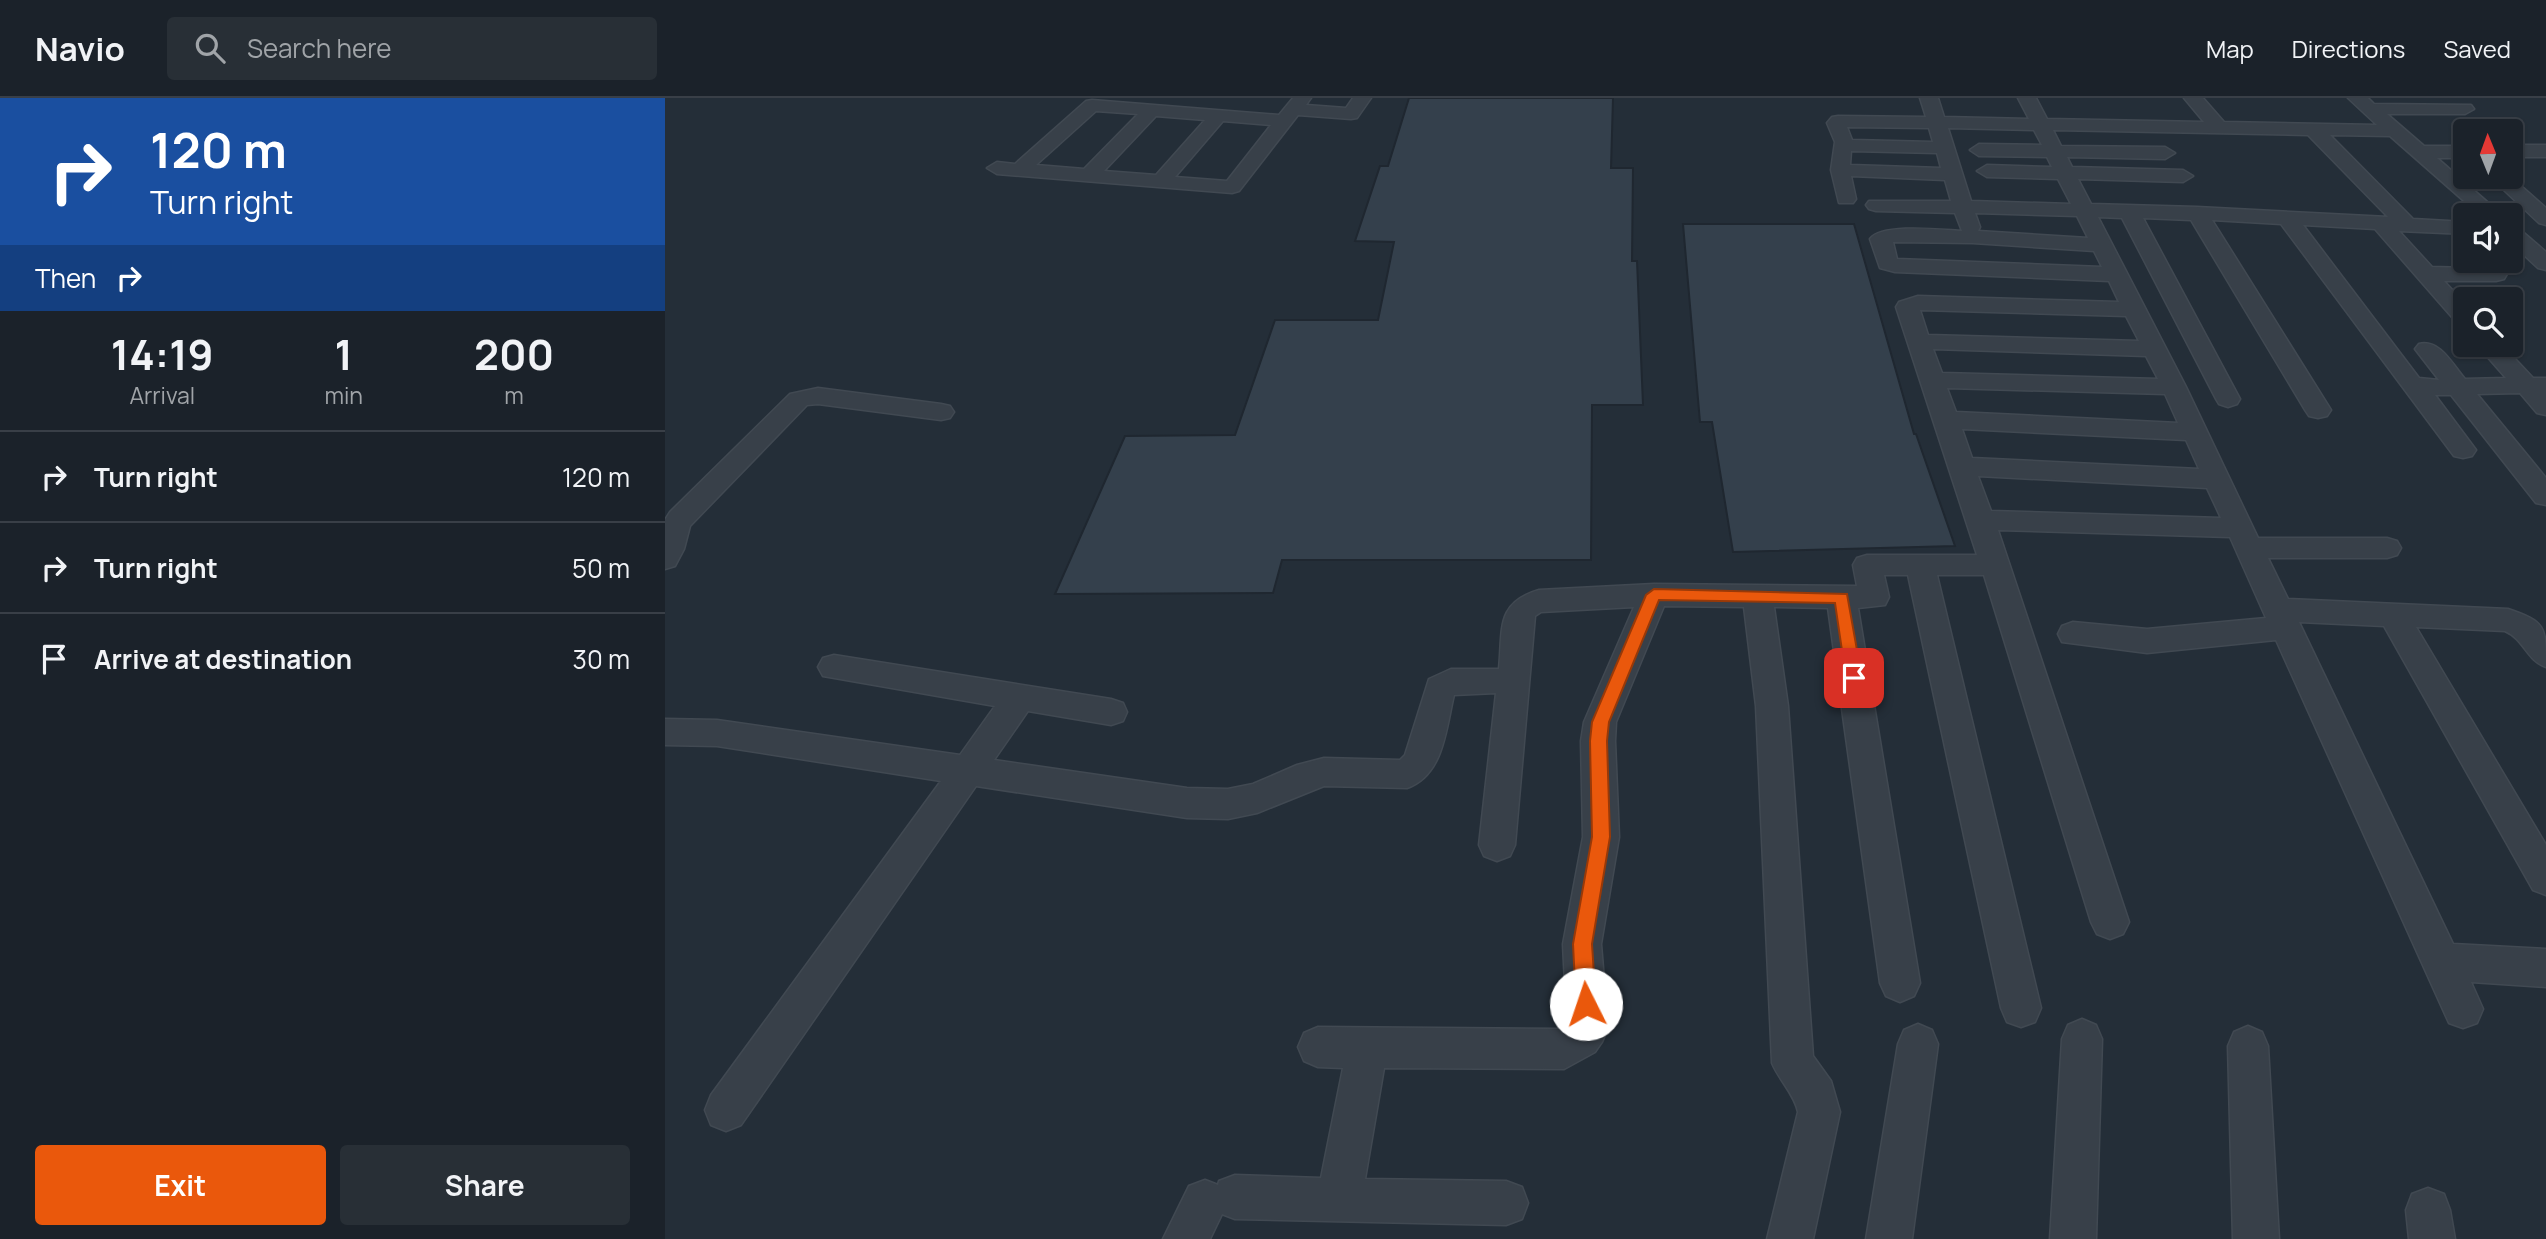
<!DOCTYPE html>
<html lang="en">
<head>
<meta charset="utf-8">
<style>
	body { margin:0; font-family:Manrope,sans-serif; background:#282f36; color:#f1f3f6; height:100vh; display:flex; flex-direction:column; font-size:26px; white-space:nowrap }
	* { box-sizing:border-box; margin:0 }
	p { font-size:23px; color:#a0a4a8 }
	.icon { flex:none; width:38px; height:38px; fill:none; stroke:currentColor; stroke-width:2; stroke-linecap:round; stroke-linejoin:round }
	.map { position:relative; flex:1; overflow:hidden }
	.details { display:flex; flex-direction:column; background:#1b222a; width:665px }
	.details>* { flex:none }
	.guide { background:#1a4fa0; color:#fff; overflow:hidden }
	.needle { width:46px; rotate:359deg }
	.controls { position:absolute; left:1788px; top:21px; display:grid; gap:14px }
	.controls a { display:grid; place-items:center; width:70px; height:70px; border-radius:7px; background:#1b222a; box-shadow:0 2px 5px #0004,0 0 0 2px #393f47; font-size:35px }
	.pin { position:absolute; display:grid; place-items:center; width:60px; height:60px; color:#fff; margin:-30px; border-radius:14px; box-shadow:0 4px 10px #0006 }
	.me { position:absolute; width:77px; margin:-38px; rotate:356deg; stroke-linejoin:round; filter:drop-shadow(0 0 5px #0008) }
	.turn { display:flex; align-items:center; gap:24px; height:147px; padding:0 35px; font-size:32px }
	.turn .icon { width:91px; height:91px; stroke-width:2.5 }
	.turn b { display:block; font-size:49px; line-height:60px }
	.then { display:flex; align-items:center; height:66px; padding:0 35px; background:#0003; gap:14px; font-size:26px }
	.eta { display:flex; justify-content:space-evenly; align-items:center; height:119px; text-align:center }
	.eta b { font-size:42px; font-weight:700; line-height:49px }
	.cta { display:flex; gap:14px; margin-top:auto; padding:14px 35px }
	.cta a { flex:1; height:80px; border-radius:7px; background:#ea580c; color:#fff; font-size:28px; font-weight:700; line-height:80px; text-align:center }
	.cta a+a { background:#282f36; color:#f1f3f6 }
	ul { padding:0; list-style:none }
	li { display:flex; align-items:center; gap:21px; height:91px; padding:0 35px; border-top:2px solid #393f47 }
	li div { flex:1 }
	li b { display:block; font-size:26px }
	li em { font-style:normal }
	header { display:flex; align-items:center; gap:42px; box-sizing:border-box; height:98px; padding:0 35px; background:#1b222a; border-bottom:2px solid #393f47 }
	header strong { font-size:33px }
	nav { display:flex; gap:38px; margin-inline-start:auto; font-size:24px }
	.search { width:490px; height:63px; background:#282f36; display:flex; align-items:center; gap:18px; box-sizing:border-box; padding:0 24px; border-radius:7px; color:#a0a4a8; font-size:26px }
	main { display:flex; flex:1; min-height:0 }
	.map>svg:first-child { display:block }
	.building { fill:#34404c; stroke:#1f2730; stroke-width:2 }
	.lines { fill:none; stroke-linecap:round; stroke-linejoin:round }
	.minor-casing { stroke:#414952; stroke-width:3 }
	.minor { fill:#384049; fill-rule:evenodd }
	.route { fill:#ea580c; stroke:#983908; stroke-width:2 }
</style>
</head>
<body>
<header>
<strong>Navio</strong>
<div class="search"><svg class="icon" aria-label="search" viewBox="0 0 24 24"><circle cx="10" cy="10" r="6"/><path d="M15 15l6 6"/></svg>Search here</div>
<nav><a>Map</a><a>Directions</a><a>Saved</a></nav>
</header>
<main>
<section class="details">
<div class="guide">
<div class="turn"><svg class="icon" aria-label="right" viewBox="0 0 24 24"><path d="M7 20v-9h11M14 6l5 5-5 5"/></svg><div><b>120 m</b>Turn right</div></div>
<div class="then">Then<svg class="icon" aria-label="right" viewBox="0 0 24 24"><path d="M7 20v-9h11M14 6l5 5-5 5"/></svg></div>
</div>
<div class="eta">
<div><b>14:19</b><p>Arrival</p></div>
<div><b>1</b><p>min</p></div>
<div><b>200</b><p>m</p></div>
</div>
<ul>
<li><svg class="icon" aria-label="right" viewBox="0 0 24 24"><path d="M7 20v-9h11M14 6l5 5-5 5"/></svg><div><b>Turn right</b></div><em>120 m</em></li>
<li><svg class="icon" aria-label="right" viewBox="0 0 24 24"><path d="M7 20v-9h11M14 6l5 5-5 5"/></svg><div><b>Turn right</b></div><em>50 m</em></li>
<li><svg class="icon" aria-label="arrive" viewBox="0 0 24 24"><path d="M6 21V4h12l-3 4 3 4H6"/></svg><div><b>Arrive at destination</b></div><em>30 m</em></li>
</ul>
<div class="cta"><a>Exit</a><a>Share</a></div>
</section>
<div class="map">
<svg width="1881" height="1141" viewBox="0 0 1881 1141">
	<rect width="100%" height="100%" fill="#242e38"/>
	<path class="building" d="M 744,0 L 948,0 L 946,70 L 968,70 L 967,163 L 972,163 L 978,307 L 927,307 L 926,462 L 617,462 L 608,495 L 390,496 L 460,338 L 570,337 L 610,222 L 713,222 L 729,144 L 690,143 L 715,68 L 723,68 Z
		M 1018,126 L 1189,126 L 1249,336 L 1251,336 L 1290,448 L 1068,454 L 1047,324 L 1035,324 Z"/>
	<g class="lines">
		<defs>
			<path id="minor" d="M 628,0 L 646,0 L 641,7 L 681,10 L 688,0 L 706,0 L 692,20 L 686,21 L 633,17 L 574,93 L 567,95 L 332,76 L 322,70 L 332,64 L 350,66 L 421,3 L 427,2 L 614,17 ZM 431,13 L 473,16 L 419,71 L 371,67 ZM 491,18 L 540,22 L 491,77 L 439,73 ZM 558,23 L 606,27 L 562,83 L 510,79 Z
				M 1255,0 L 1273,0 L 1279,19 L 1364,21 L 1353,0 L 1371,0 L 1382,21 L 1539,24 L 1519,0 L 1538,0 L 1559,24 L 1712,27 L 1683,0 L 1703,0 L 1709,6 L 1806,7 L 1809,11 L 1800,16 L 1722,16 L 1759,48 L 1801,48 L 1801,60 L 1772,60 L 1837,117 L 1815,117 L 1725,38 L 1665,37 L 1748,121 L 1801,124 L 1801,136 L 1734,133 L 1767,169 L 1839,171 L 1842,176 L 1839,181 L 1831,183 L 1779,183 L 1801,207 L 1801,228 L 1793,226 L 1710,131 L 1638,127 L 1754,280 L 1774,282 L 1750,251 L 1754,246 C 1775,241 1787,266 1800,281 L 1841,280 L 1812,247 L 1837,247 L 1868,280 L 1881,280 L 1881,317 L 1872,315 L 1855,295 L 1812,296 L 1881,380 L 1881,407 L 1871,405 L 1786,297 L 1770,297 L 1811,352 L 1807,358 L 1798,360 L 1789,358 L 1616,126 L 1547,122 L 1666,312 L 1662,318 L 1653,320 L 1644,318 L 1640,312 L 1526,122 L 1478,120 L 1575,301 L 1572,306 L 1563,309 L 1554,306 L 1551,301 L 1457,120 L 1433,119 L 1521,289 L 1593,440 L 1722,440 L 1732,443 L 1736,450 L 1732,457 L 1722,460 L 1603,460 L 1623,501 L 1843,511 C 1881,524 1881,528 1881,569 C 1862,563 1859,541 1840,533 L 1751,529 L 1881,747 L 1881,797 L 1868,792 L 1719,528 L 1634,524 L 1788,846 L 1881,851 L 1881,889 L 1806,884 L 1818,911 L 1812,925 L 1798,930 L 1784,925 L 1611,542 L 1482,555 L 1397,544 L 1393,536 L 1397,528 L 1408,524 L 1482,531 L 1601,520 L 1565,439 L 1333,432 L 1464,824 L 1458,836 L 1445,841 L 1432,836 L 1426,824 L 1319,477 L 1272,477 L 1376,910 L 1370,924 L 1356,929 L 1342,924 L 1336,910 L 1243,477 L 1219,477 L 1224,499 L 1220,507 L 1193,510 L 1255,885 L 1249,898 L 1235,904 L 1221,898 L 1215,885 L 1163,510 L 1109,509 L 1123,608 L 1148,958 L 1166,983 L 1175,1014 L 1148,1141 L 1102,1141 L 1133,1014 C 1130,997 1114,982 1107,965 L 1091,608 L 1079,509 L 999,508 L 951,624 L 950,643 L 954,739 L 936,846 L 943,930 L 937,944 L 930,954 L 899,971 L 719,970 L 700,1081 L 841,1083 L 857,1089 L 863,1105 L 857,1121 L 841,1127 L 570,1121 L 557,1116 L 545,1141 L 498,1141 L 524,1088 L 540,1082 L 553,1087 L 554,1083 L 570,1077 L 656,1080 L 678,970 L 653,969 L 639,963 L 633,949 L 639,935 L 653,929 L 894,931 L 902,926 L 898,846 L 918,739 L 916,643 L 919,624 L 969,509 L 876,514 L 870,518 L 850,747 L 845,758 L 832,763 L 819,758 L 814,747 L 831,595 L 789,597 C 781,630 779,677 742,690 L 659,688 L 592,715 L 563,721 L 522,720 L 311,688 L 76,1027 L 61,1033 L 46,1027 L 40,1012 L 46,997 L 276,683 L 52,648 L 0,647 L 0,621 L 52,622 L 295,657 L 330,608 L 158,578 L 153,569 L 158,560 L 169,557 L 446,601 L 458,605 L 462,614 L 458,623 L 446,627 L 363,613 L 329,662 L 522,690 L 563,691 L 588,686 L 632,667 L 659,660 L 735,662 L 740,657 L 764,581 L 786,571 L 834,571 C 838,531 830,505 874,492 L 989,486 L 1192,488 L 1188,467 L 1192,460 L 1202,457 L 1312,457 L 1231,209 L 1234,204 L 1253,198 L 1454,204 L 1444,183 L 1230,174 L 1215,170 L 1205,141 C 1217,125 1277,132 1297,133 L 1290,115 L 1211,113 L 1204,111 L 1201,107 L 1204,103 L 1286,103 L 1280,82 L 1186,78 L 1191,101 L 1188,105 L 1174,105 L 1166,72 L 1170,44 L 1162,25 L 1167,19 L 1173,18 L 1261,19 ZM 1182,29 L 1264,30 L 1268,44 L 1187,42 ZM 1283,30 L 1369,32 L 1377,47 L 1314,46 L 1305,52 L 1314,58 L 1382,59 L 1387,69 L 1322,67 L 1312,73 L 1322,79 L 1393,81 L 1406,106 L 1306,103 ZM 1388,32 L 1643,37 L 1723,119 L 1532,109 L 1426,106 L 1413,81 L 1518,84 L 1528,78 L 1518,72 L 1407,69 L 1402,59 L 1500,61 L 1510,55 L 1500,49 L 1396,48 ZM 1186,53 L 1272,55 L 1276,70 L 1185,67 ZM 1310,115 L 1412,118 L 1423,140 L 1313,133 L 1315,129 ZM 1228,144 L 1308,145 L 1429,153 L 1437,169 L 1232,161 ZM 1255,212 L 1461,218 L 1474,243 L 1263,237 ZM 1268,251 L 1481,258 L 1493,281 L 1277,275 ZM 1282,290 L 1500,296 L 1513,325 L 1291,314 ZM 1297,331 L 1521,342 L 1534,371 L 1307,360 ZM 1313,378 L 1542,390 L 1556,420 L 1326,413 Z
				M 1846,47 L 1881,47 L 1881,59 L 1846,59 Z
				M 1825,79 L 1846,79 L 1881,110 L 1881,127 L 1874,125 Z
				M 1846,128 L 1853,130 L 1881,154 L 1881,172 L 1873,170 L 1846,145 Z
				M 153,290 L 276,306 L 285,308 L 289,314 L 285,320 L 276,322 L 153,306 L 142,307 L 25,428 L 19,451 L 10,468 L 0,471 L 0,422 L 5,414 L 125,296 Z
				M 1417,921 L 1431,927 L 1437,941 L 1431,1141 L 1385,1141 L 1397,941 L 1403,927 Z
				M 1253,926 L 1267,932 L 1273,946 L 1247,1141 L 1201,1141 L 1233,946 L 1239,932 Z
				M 1583,928 L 1597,934 L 1603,948 L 1614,1141 L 1568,1141 L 1563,948 L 1569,934 Z
				M 1763,1090 L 1779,1096 L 1785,1112 L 1790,1141 L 1744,1141 L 1741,1112 L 1747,1096 Z"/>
		</defs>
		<use href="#minor" class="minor-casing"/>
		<use href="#minor" class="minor"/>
	</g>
	<path class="route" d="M 989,491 L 1182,496 L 1197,580 L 1189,586 L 1181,580 L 1170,505 L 994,502 L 944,624 L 942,643 L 945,739 L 927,846 L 931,906 L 928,913 L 921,916 L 914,913 L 911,906 L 908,846 L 927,739 L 925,643 L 927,624 L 981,497 Z"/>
</svg>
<div class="controls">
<a><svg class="needle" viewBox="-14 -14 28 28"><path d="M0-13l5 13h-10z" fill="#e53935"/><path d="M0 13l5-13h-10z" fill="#a0a4a8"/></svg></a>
<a><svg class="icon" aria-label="sound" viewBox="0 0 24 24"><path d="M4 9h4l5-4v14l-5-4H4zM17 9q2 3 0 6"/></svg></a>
<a><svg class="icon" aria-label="search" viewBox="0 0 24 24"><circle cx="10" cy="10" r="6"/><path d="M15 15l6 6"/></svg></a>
</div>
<div class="pin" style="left:1189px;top:580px;background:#d93025"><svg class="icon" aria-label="arrive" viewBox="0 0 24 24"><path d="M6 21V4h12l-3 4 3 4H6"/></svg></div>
<svg class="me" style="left:921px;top:906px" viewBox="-20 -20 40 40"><circle r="19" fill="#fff"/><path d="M0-13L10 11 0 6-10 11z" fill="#ea580c"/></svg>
</div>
</main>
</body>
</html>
